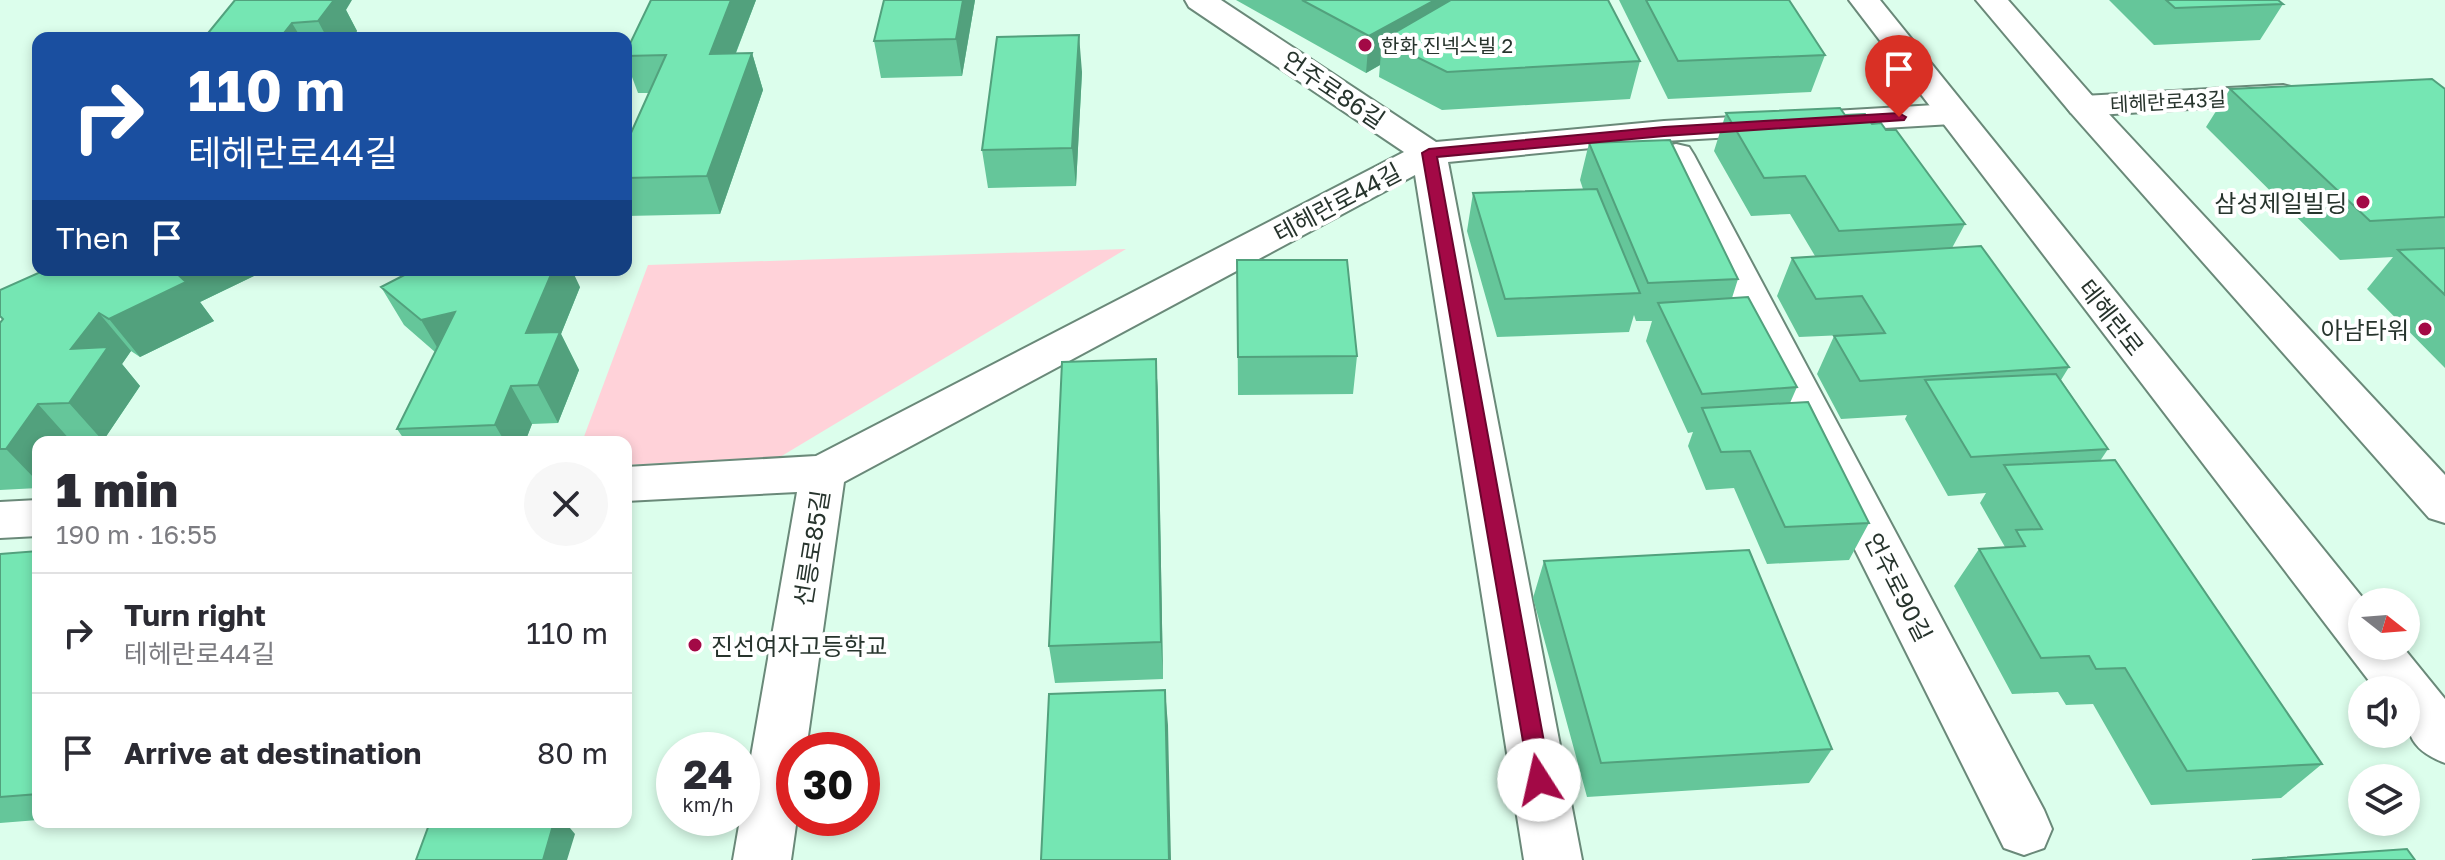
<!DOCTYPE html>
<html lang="en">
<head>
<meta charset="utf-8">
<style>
	body { margin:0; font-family:"Golos Text","Noto Sans KR",sans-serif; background:#f7f7f7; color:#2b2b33; height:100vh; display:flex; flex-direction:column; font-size:30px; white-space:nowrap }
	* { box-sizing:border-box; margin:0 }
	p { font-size:26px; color:#7c7c81 }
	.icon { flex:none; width:44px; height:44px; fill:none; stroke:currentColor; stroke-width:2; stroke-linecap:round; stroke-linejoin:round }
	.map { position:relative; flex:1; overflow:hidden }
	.panel { position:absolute; left:32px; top:436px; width:600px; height:392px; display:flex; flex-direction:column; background:#fff; border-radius:16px; box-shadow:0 4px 12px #0003 }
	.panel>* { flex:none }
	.guide { position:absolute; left:32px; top:32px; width:600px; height:244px; border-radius:16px; box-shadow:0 4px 12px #0003; background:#1a4fa0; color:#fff; overflow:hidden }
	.needle { width:52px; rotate:107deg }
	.tools { position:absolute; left:2348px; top:588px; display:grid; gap:16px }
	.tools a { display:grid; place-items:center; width:72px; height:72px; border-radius:50%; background:#fff; box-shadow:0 4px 12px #0003; font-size:40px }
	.speed { position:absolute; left:656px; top:732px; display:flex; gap:16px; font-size:40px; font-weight:700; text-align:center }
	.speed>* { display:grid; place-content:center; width:104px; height:104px; border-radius:50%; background:#fff; box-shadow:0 4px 12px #0003; line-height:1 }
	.speed small { font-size:20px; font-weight:400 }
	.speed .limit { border:12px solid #d22; background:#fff; color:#111 }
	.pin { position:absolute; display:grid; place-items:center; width:68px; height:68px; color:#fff; margin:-82px -34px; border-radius:50% 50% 50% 0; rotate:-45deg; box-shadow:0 0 8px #0007 }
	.pin .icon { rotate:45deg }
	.me { position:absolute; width:88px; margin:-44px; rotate:350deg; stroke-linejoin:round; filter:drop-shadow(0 0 6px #0008) }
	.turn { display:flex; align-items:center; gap:28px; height:168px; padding:0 24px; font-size:36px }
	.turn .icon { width:104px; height:104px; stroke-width:2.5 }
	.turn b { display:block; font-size:56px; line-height:68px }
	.then { display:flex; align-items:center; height:76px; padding:0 24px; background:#0003; gap:16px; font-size:30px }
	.round { display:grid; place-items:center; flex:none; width:84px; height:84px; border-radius:42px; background:#f7f7f7 }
	.headline { display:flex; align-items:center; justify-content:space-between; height:136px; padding:0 24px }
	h1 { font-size:48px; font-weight:800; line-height:60px }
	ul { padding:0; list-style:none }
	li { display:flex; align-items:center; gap:24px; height:120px; padding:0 24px; border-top:2px solid #e1e1e2 }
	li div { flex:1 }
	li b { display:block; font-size:30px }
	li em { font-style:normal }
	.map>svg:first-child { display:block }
	.green { fill:#ffd2d9 }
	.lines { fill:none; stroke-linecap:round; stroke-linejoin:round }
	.minor-casing { stroke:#6a8979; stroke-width:4 }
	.primary-casing { stroke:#6a8979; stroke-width:4 }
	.minor { fill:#fff; fill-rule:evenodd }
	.primary { fill:#fff; fill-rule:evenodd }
	.wall { fill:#65c69a }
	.shaded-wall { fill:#52a17d }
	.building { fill:#75e6b3; stroke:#52a17d; stroke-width:2 }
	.route { fill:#a30946; stroke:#6a062e; stroke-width:2 }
	.poi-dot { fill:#a30946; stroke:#fff; stroke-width:3 }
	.labels { text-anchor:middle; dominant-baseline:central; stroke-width:8; stroke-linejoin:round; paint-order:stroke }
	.far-poi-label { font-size:20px; fill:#27342d; stroke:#fff; text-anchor:start }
	.far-street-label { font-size:20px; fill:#27342d; stroke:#fff }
	.street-label { font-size:24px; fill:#27342d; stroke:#fff }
	.poi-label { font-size:24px; fill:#27342d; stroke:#fff; text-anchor:end }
</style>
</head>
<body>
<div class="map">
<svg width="2445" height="860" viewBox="0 0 2445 860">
	<rect width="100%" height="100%" fill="#dcfeec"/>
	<path class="green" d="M 1126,249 L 780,457 L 626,465 L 626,442 L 582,442 L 648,265 Z"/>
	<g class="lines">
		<defs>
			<path id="minor" d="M 1185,0 L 1221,0 L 1436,142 L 1664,121 L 1952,104 L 1964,107 L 1969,114 L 1964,121 L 1952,124 L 1664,141 L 1448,162 L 1582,860 L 1524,860 L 1415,175 L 844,482 L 806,750 L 794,750 L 794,818 L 797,818 L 791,860 L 733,860 L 797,492 L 626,501 L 626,467 L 816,456 L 1404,152 L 1189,7 Z
				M 2283,85 L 2295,88 L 2300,95 L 2295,102 L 2083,116 L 2071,113 L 2066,106 L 2071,99 L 2083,96 Z
				M 1676,144 L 1689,147 L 1694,155 L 2044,810 L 2052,829 L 2044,848 L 2024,855 L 2004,848 L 1658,155 L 1663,147 Z
				M 38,500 L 38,536 L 0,538 L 0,502 Z"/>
			<path id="primary" d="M 1849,0 L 1880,0 L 2366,602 L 2362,602 L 2362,646 L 2402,646 L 2445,699 L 2445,763 C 2405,748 2406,728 2406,690 L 2376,690 Z
				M 1976,0 L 2008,0 L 2095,99 L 2445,475 L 2445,523 L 2429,518 L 2071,113 Z"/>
		</defs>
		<use href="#minor" class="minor-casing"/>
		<use href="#primary" class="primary-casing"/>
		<use href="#minor" class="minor"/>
		<use href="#primary" class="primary"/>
	</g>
	<path class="wall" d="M 651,0 L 756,0 L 736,53 L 752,53 L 763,90 L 720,214 L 626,216 L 626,144 L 649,93 L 638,93 L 626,61 L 626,52 Z
		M 884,0 L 975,0 L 962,76 L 881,78 L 874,41 Z
		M 1236,0 L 1608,0 L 1640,61 L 1630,99 L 1442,110 L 1379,77 L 1380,65 L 1366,73 Z
		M 1619,0 L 1789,0 L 1825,55 L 1811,92 L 1668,99 Z
		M 2109,0 L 2278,0 L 2283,4 L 2260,40 L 2154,45 Z
		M 346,10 L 357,31 L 352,38 L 204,38 Z
		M 1082,72 L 1076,186 L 988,188 L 982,150 Z
		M 2230,89 L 2445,89 L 2445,368 L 2367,289 L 2393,257 L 2340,260 L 2206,127 Z
		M 1726,113 L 1845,115 L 1872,124 L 1965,224 L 1952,248 L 2069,367 L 2061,380 L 2108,449 L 2100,461 L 2322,764 L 2281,798 L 2151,805 L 2093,704 L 2066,705 L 2058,692 L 2012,694 L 1954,586 L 1979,549 L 2005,547 L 1980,503 L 1986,493 L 1948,496 L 1905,419 L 1907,415 L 1841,419 L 1817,374 L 1834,336 L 1844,335 L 1799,337 L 1777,296 L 1792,258 L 1815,256 L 1790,214 L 1751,216 L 1714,151 Z
		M 1589,143 L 1738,279 L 1732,298 L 1797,387 L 1790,403 L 1869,523 L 1849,560 L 1767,564 L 1734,488 L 1706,490 L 1688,446 L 1693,432 L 1688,433 L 1646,341 L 1652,321 L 1636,321 L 1634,315 L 1629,332 L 1497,337 L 1467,231 L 1473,193 L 1583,189 L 1580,180 Z
		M 1237,260 L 1357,356 L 1353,394 L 1238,395 Z
		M 260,273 L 200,302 L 214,321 L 140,357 L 131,351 L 122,364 L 140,386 L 103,441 L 38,442 L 38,488 L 0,490 L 0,323 Z
		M 381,287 L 580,287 L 561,334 L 579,370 L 558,423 L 532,424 L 525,442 L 406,442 L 397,429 L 435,352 L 404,325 Z
		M 1156,359 L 1158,397 L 1163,679 L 1055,683 L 1049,646 Z
		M 38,551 L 38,820 L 0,823 L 0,554 Z
		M 1544,561 L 1832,749 L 1809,783 L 1587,797 L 1533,598 Z"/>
	<path class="shaded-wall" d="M 313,0 L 352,0 L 346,10 L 357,31 L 352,38 L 327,38 L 318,21 Z
		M 731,0 L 756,0 L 721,91 L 710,54 Z
		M 963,0 L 975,0 L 962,76 L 956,39 Z
		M 1435,0 L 1468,0 L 1382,40 L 1380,65 L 1366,73 L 1369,36 Z
		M 292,23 L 301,38 L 280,38 Z
		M 1079,35 L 1082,72 L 1076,186 L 1072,148 Z
		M 752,53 L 763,90 L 720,214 L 707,176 Z
		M 172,270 L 258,270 L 260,273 L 200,302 L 214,321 L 140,357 L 109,319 Z
		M 541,270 L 572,270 L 580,287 L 561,334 L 579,370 L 558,423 L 538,385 L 526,333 Z
		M 455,312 L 444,359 L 421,320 Z
		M 99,313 L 131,351 L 122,364 L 140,386 L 103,441 L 69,403 L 71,349 Z
		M 1156,359 L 1158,397 L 1163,679 L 1161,642 Z
		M 511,386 L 532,424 L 525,442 L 505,442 L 495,425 Z
		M 38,404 L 72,442 L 38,442 L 38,482 L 6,449 Z
		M 1165,690 L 1168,725 L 1171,860 L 1169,860 Z
		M 554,822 L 565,822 L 575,834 L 567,860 L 543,860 Z"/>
	<path class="building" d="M 235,0 L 334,0 L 318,21 L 292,23 L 280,38 L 204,38 Z
		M 651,0 L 731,0 L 710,54 L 752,53 L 707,176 L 626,178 L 626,144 L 666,55 L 626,56 L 626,52 Z
		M 884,0 L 963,0 L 956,39 L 874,41 Z
		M 1302,0 L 1435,0 L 1369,36 Z
		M 1451,0 L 1608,0 L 1640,61 L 1447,72 L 1382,40 Z
		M 1646,0 L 1789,0 L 1825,55 L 1678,61 Z
		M 2166,0 L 2278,0 L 2283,4 L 2175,8 Z
		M 1079,35 L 1072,148 L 982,150 L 997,37 Z
		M 2432,79 L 2445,89 L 2445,217 L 2370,221 L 2230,89 Z
		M 1840,108 L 1845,115 L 1865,114 L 1872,124 L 1881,123 L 1886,130 L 1896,130 L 1965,224 L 1839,231 L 1805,176 L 1764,178 L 1726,113 Z
		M 1670,140 L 1738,279 L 1648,283 L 1589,143 Z
		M 1597,189 L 1640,293 L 1505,299 L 1473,193 Z
		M 1981,246 L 2069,367 L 1860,381 L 1834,336 L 1885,333 L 1862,296 L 1816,299 L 1792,258 Z
		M 2445,248 L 2445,295 L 2398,250 Z
		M 1237,260 L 1347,260 L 1357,356 L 1238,357 Z
		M 45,270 L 173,270 L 186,282 L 109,319 L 99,313 L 71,349 L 108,347 L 69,403 L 38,404 L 6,449 L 0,449 L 0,323 L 3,319 L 0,316 L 0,290 Z
		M 414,270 L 553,270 L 526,333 L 560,332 L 538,385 L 511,386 L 495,425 L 397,429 L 455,312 L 421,320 L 381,287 Z
		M 1748,297 L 1797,387 L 1702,394 L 1658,303 Z
		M 1156,359 L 1161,642 L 1049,646 L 1062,362 Z
		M 2056,374 L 2108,449 L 1971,457 L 1925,380 Z
		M 1808,402 L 1869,523 L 1785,527 L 1750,451 L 1721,452 L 1702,408 Z
		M 2115,460 L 2322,764 L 2187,771 L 2125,668 L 2096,669 L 2089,656 L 2041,658 L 1979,549 L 2025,546 L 2016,530 L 2042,529 L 2004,465 Z
		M 1749,550 L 1832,749 L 1601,763 L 1544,561 Z
		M 38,551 L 38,794 L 0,797 L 0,554 Z
		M 1165,690 L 1169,860 L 1041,860 L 1049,694 Z
		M 430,822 L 554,822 L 543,860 L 416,860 Z
		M 2407,849 L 2415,860 L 2252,860 Z"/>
	<path class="route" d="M 1899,113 L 1906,117 L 1904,120 L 1664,136 L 1437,157 L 1551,780 L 1547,788 L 1539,791 L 1531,788 L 1422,153 L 1429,149 L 1664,127 Z"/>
	<g class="poi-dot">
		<circle cx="1365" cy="45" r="8"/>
		<circle cx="2363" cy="202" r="8"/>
		<circle cx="2425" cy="329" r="8"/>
		<circle cx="695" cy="645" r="8"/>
	</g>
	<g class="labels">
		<g class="far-poi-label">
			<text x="1381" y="45">한화 진넥스빌 2</text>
		</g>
		<g class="far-street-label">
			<text transform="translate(2168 101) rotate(-3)">테헤란로43길</text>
		</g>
		<g class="street-label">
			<text transform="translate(1334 89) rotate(34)">언주로86길</text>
			<text transform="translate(1337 202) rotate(-28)">테헤란로44길</text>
			<text transform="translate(2112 317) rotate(52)">테헤란로</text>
			<text transform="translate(811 548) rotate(-81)">선릉로85길</text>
			<text transform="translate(1899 587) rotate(63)">언주로90길</text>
		</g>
		<g class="poi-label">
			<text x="2347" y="202">삼성제일빌딩</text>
			<text x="2409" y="329">아남타워</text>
			<text x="711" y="645" text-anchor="start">진선여자고등학교</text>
		</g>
	</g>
</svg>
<div class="tools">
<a><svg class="needle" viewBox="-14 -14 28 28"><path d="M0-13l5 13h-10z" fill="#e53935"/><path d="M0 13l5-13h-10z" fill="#7c7c81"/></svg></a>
<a><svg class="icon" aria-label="sound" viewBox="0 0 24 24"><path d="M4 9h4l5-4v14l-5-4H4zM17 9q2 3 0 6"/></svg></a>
<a><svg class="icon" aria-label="layers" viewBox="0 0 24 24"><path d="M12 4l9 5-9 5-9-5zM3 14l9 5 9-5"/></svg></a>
</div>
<div class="speed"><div>24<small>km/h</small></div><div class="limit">30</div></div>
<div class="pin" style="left:1899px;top:117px;background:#d93025"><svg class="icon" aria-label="arrive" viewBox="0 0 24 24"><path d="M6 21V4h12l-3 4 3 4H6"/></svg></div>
<svg class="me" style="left:1539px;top:780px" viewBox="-20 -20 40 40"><circle r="19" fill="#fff"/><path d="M0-13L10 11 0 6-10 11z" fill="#a30946"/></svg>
<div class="guide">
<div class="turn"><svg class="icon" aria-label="right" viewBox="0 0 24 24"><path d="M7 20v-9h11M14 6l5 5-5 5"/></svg><div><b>110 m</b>테헤란로44길</div></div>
<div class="then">Then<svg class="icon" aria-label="arrive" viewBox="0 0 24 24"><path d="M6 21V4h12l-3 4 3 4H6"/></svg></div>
</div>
<section class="panel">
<div class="headline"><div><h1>1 min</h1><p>190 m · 16:55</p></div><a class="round"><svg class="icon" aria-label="close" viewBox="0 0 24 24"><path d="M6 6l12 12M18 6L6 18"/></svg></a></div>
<ul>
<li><svg class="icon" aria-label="right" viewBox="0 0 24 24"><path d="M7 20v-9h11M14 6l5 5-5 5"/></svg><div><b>Turn right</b><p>테헤란로44길</p></div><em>110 m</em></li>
<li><svg class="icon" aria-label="arrive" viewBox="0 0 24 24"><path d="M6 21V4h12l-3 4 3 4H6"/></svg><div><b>Arrive at destination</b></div><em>80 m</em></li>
</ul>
</section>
</div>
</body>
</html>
